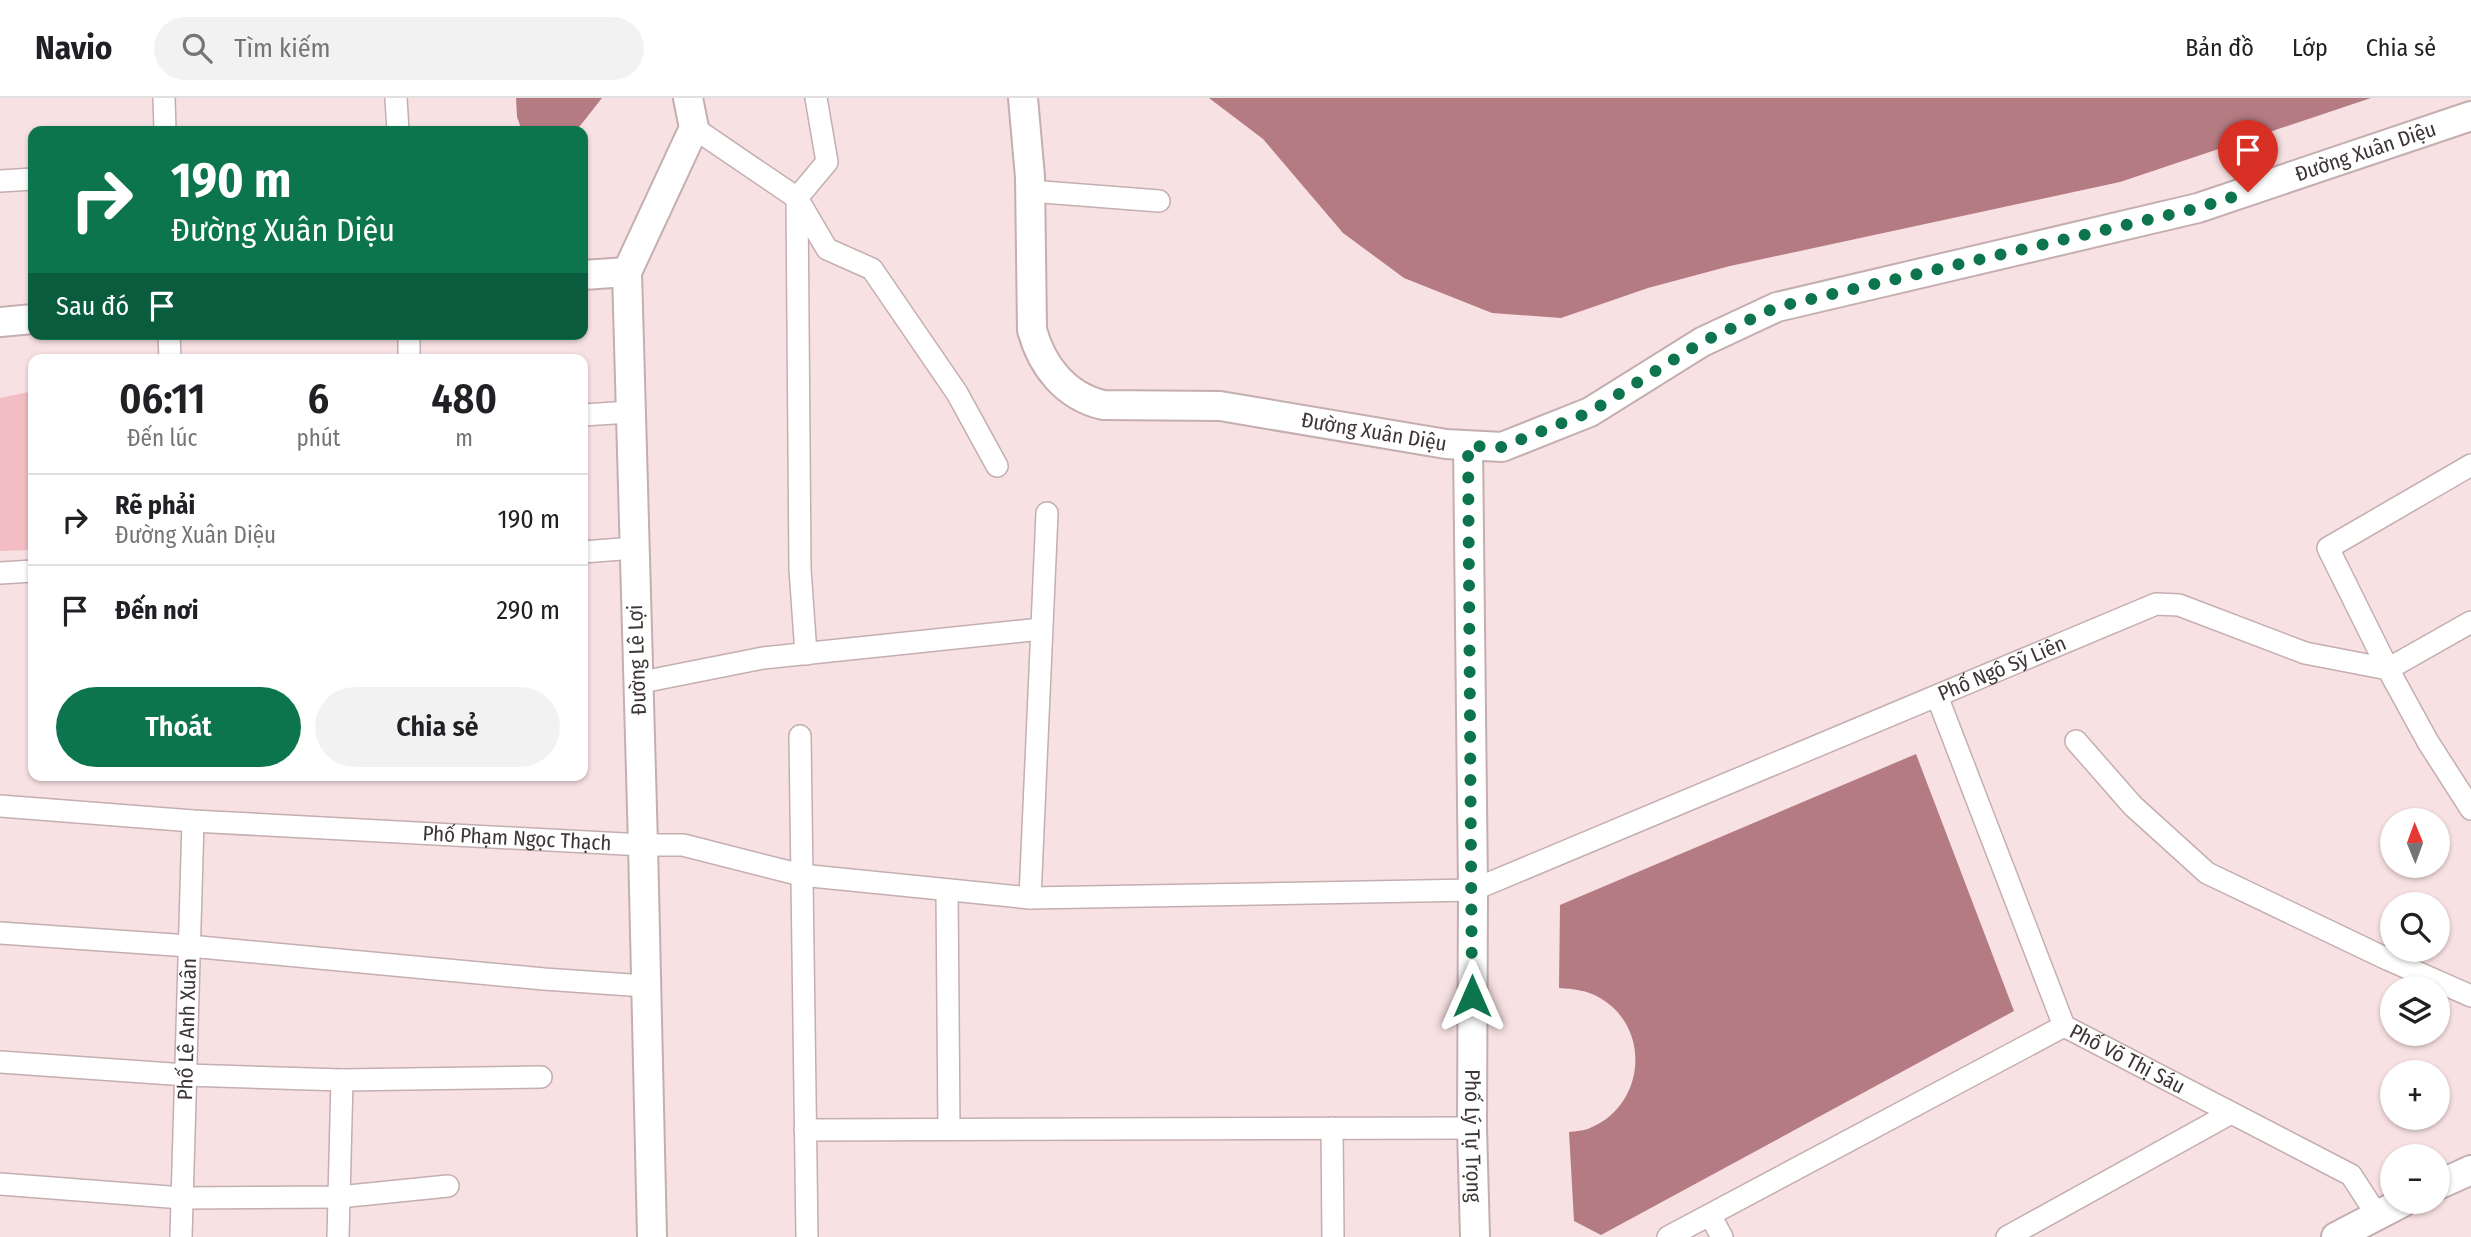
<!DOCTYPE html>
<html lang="vi">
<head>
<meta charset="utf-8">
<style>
	body { margin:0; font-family:"Fira Sans Condensed",sans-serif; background:#f2f2f2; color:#202124; height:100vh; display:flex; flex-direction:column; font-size:26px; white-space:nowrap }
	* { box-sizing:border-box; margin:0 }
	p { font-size:23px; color:#757577 }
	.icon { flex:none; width:38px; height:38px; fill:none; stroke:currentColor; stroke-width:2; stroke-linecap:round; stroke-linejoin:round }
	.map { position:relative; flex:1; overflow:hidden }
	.drawer { position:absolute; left:28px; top:256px; width:560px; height:427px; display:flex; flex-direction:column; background:#fff; border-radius:14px; box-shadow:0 2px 5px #0004 }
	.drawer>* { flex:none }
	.top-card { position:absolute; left:28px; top:28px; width:560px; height:214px; border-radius:14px; box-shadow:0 2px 5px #0004; background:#0c754e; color:#fff; overflow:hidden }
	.needle { width:46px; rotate:359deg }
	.tools { position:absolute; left:2380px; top:710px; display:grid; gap:14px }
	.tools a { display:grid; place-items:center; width:70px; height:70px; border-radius:50%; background:#fff; box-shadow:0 2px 5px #0004; font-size:35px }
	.pin { position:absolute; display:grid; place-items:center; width:60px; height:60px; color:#fff; margin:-72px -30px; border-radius:50% 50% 50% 0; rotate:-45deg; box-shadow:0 0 7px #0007 }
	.pin .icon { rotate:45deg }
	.me { position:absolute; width:77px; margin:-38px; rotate:0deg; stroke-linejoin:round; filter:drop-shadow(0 0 5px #0008) }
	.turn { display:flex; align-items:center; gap:24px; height:147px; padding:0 28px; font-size:32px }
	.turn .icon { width:91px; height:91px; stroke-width:2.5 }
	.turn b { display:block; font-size:49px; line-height:60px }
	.then { display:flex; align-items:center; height:66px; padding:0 28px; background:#0003; gap:14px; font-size:26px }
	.eta { display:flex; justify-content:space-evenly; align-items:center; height:119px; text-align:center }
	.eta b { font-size:42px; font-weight:600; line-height:49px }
	.primary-button { display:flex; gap:14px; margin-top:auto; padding:14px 28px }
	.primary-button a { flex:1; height:80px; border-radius:42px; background:#0c754e; color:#fff; font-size:28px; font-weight:600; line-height:80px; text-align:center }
	.primary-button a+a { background:#f2f2f2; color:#202124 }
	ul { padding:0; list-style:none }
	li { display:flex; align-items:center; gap:21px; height:91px; padding:0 28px; border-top:2px solid #e0e0e0 }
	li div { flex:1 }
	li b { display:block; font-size:26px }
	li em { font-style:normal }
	header { display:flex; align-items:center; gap:42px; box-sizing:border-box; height:98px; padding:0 35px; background:#fff; border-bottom:2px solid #e0e0e0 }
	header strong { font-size:33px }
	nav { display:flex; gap:38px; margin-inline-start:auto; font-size:24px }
	.search { width:490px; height:63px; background:#f2f2f2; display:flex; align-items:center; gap:18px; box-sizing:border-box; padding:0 24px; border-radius:38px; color:#757577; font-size:26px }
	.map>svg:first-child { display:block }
	.green { fill:#f2bdc3 }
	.water { fill:#b57b82 }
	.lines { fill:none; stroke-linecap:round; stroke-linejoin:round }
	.street-casing { stroke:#c4aeb0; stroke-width:24 }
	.secondary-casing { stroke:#c4aeb0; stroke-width:32 }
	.street { stroke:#fff; stroke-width:21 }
	.secondary { stroke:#fff; stroke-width:28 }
	.route { stroke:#0c754e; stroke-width:12; stroke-dasharray:0 21.6 }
	.labels { text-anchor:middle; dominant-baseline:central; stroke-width:6; stroke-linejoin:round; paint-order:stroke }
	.street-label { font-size:21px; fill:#3e3536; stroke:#fff }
</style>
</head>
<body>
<header>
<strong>Navio</strong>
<div class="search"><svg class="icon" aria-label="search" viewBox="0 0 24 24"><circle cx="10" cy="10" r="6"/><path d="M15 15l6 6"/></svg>Tìm kiếm</div>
<nav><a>Bản đồ</a><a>Lớp</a><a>Chia sẻ</a></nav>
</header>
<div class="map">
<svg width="2471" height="1139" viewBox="0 0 2471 1139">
	<rect width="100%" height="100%" fill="#f8e1e3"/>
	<path class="green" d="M 33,293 L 33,452 L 0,453 L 0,300 Z"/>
	<path class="water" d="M 516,0 L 602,0 L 576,33 L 522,33 L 517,19 Z
		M 1209,0 L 2371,0 L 2120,84 L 1730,168 L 1648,190 L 1561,220 L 1492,215 L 1404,180 L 1343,135 L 1263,41 Z
		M 1916,656 L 2014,913 L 1601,1137 L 1574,1123 L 1569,1034 C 1576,1033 1584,1033 1590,1030 C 1645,1008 1652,930 1600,900 C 1587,892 1573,891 1559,890 L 1560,807 Z"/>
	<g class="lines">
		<defs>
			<g id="street">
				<path d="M 164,0 L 165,33"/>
				<path d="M 396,0 L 398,33"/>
				<path d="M 694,30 L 797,100 L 827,151 L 872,171 L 957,295 L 997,368"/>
				<path d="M 0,83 L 33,81"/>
				<path d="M 1030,93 L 1159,103"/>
				<path d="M 169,236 L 170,261"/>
				<path d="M 409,236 L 409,261"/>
				<path d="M 583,317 L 630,314"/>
				<path d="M 2471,367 L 2328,450 L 2388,571 L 2471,524"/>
				<path id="s1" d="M 1047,415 L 1030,800 L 1473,792 L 2156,506 L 2179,507 L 2305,555 L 2388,571 L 2428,644 L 2471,711"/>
				<path d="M 583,454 L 634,450"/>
				<path d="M 0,475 L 33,473"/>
				<path d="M 806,556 L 800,471 L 797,100 L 827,64 L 816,0"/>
				<path d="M 637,585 L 763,560 L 1041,531"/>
				<path id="s2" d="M 1937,598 L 2064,928 L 2351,1077 L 2377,1117"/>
				<path d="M 800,638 L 807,1139"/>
				<path d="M 2076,643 L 2133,708 L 2207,775 L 2387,861 L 2471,898"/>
				<path id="s3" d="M 0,708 L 193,723 L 643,747 L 683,747 L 801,777 L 1030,800"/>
				<path d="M 947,792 L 949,1031"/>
				<path d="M 0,835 L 189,848 L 544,881 L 645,888"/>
				<path d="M 0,964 L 186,977 L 342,982 L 541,979"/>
				<path d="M 1332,1030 L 1333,1139"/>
				<path d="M 805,1032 L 1472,1030"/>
				<path d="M 0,1086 L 182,1100 L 339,1099 L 448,1088"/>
				<path d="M 1710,1117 L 1722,1139"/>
				<path id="s4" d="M 181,1139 L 193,723"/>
				<path d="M 338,1139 L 342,982"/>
				<path d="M 1668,1139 L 2064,928"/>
				<path d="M 2007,1139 L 2231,1015"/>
			</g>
			<g id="secondary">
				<path id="s5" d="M 1023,0 L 1030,79 L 1032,232 C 1042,268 1065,298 1103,307 L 1220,308 L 1446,346 L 1502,349 L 1590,314 L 1702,244 L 1777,209 L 2198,110 L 2471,18"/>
				<path d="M 583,177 L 627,174"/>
				<path d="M 0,224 L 33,221"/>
				<path id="s6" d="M 1468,348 L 1473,792 L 1472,1030 L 1475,1139"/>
				<path d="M 2438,1087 L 2471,1072"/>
				<path d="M 652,1139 L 643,747 L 627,174 L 694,30 L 688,0"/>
				<path d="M 2336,1139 L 2403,1104"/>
			</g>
		</defs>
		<use href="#street" class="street-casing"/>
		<use href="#secondary" class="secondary-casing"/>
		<use href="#street" class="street"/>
		<use href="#secondary" class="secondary"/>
	</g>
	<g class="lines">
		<path class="route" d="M 1472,898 L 1468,348 L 1502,349 L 1590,314 L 1702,244 L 1777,209 L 2198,110 L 2248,94"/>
	</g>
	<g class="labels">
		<g class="street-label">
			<text stroke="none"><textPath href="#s5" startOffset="1662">Đường Xuân Diệu</textPath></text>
			<text stroke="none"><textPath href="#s5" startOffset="614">Đường Xuân Diệu</textPath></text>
			<text transform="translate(637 562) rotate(-92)">Đường Lê Lợi</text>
			<text stroke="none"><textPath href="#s1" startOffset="1402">Phố Ngô Sỹ Liên</textPath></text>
			<text stroke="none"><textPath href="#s3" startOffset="518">Phố Phạm Ngọc Thạch</textPath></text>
			<text stroke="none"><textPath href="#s4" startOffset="208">Phố Lê Anh Xuân</textPath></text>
			<text stroke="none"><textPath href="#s2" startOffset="425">Phố Võ Thị Sáu</textPath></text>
			<text stroke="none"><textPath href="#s6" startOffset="690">Phố Lý Tự Trọng</textPath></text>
		</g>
	</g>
</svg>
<div class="tools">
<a><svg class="needle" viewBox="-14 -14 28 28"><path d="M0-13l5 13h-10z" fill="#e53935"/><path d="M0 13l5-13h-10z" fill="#757577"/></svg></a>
<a><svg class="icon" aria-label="search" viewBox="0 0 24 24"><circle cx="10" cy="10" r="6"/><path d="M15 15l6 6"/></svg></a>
<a><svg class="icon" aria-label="layers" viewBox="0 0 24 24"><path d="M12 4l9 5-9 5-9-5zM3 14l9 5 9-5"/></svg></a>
<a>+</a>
<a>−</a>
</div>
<div class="pin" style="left:2248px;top:94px;background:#d93025"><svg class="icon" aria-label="arrive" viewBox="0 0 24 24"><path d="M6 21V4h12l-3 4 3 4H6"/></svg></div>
<svg class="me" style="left:1472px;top:898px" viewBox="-20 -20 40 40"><path d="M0-17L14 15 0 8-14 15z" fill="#0c754e" stroke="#fff" stroke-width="4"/></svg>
<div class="top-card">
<div class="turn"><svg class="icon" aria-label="right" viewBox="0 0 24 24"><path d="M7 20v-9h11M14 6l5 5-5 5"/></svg><div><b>190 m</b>Đường Xuân Diệu</div></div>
<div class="then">Sau đó<svg class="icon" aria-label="arrive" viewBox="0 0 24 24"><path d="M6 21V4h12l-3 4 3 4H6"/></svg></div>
</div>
<section class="drawer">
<div class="eta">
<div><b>06:11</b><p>Đến lúc</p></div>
<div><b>6</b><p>phút</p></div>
<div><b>480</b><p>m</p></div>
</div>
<ul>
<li><svg class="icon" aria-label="right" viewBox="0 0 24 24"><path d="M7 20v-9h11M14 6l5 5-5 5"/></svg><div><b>Rẽ phải</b><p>Đường Xuân Diệu</p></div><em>190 m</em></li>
<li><svg class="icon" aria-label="arrive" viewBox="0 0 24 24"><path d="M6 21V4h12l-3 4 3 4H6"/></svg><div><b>Đến nơi</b></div><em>290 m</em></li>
</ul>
<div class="primary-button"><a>Thoát</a><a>Chia sẻ</a></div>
</section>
</div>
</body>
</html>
